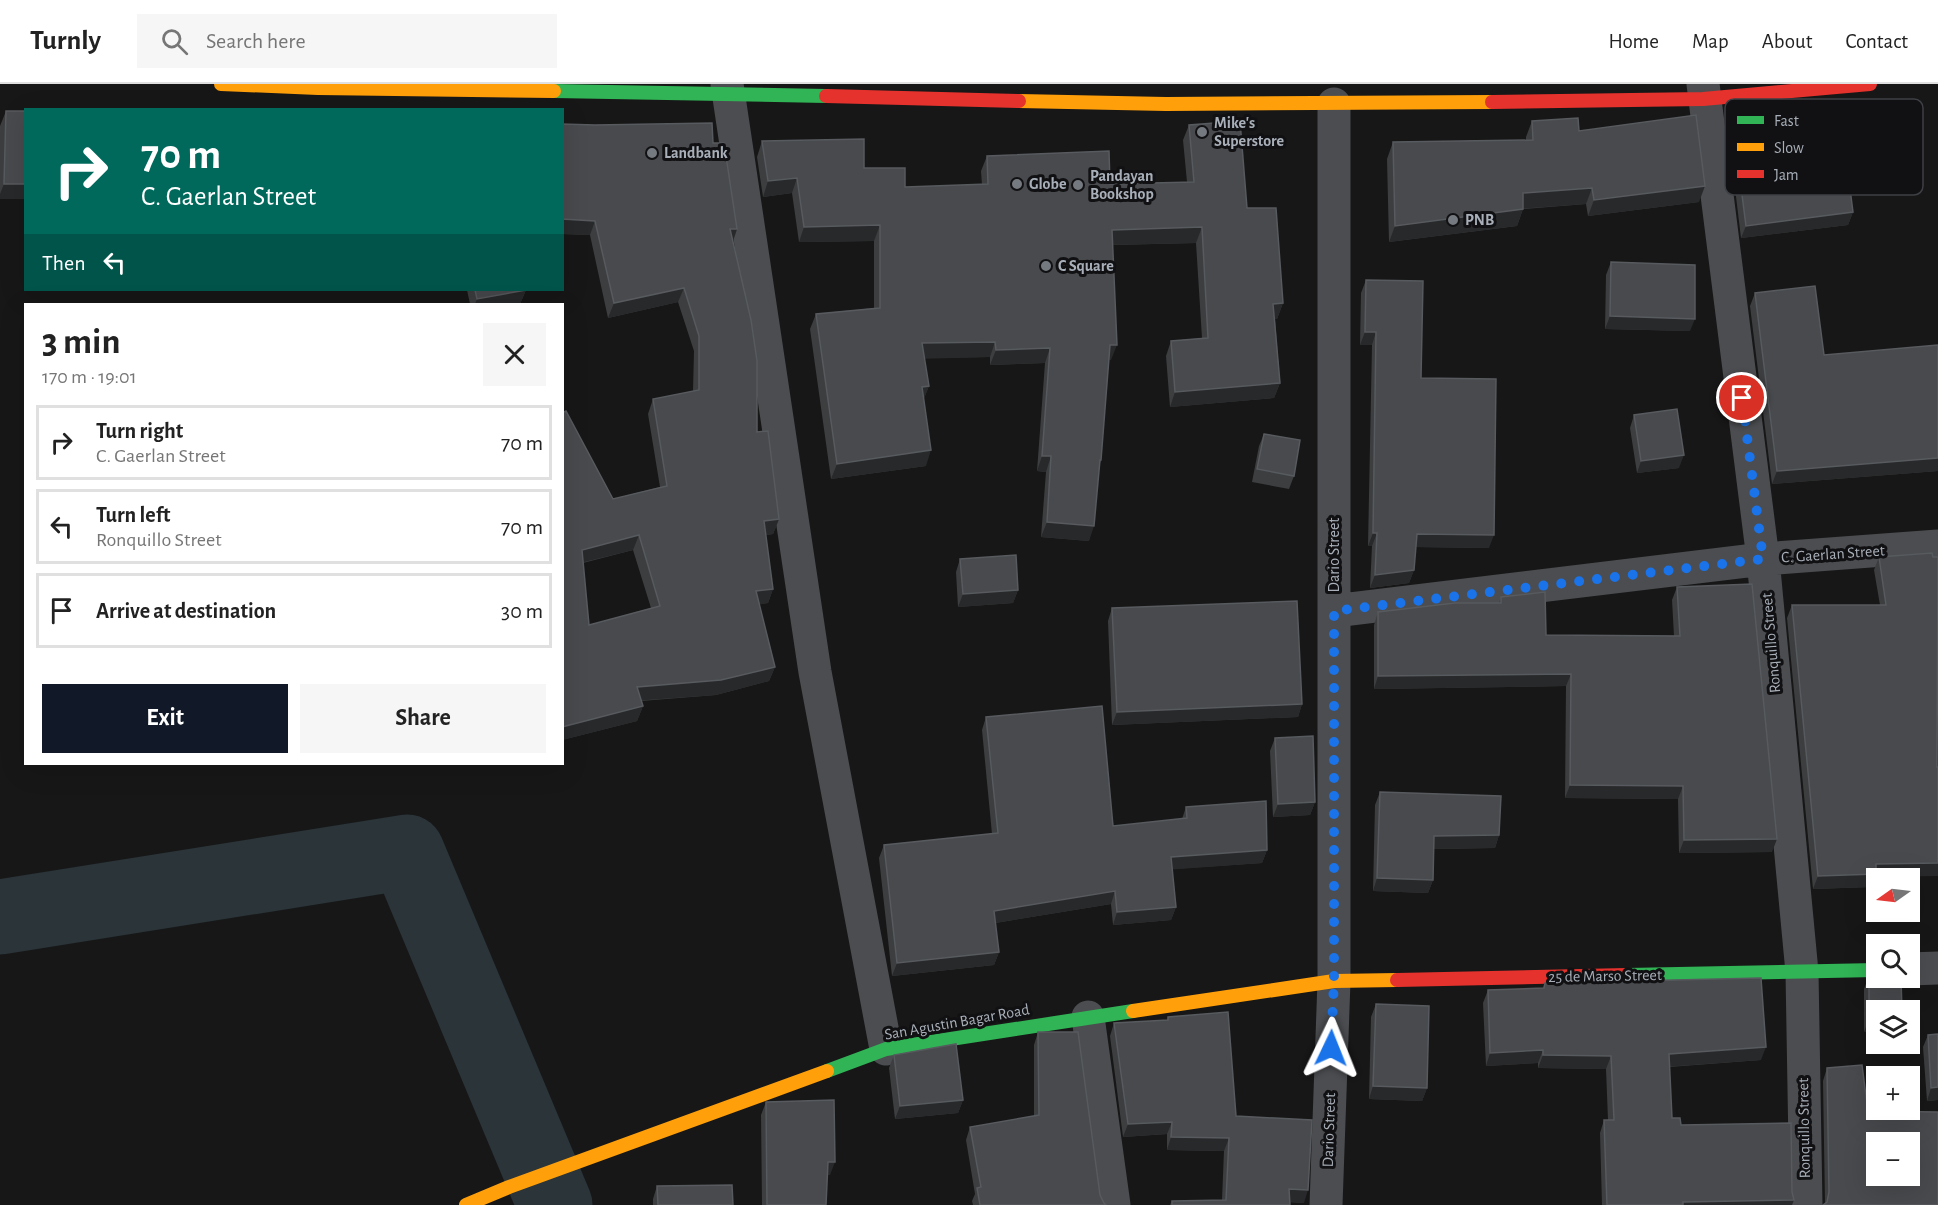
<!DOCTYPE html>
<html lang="en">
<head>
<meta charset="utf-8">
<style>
	body { margin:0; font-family:"Alegreya Sans",sans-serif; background:#f6f6f6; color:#222; height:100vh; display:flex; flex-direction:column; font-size:22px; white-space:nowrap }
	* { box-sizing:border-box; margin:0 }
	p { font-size:20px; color:#767676 }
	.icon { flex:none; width:33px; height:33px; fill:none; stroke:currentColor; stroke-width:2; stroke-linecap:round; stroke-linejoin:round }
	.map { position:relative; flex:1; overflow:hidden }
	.panel { position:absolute; left:24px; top:219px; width:540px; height:462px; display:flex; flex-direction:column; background:#fff; border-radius:0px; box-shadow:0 6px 24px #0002 }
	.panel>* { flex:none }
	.hud { position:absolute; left:24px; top:24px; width:540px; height:183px; border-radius:0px; box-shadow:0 6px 24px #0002; background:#00695c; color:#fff; overflow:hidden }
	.needle { width:39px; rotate:256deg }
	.controls { position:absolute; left:1866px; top:784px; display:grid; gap:12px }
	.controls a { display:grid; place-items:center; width:54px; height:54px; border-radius:0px; background:#fff; box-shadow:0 6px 24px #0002; font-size:30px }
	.pin { position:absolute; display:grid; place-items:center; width:51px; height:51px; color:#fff; margin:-26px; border:3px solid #fff; border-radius:50%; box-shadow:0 2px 6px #0007 }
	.me { position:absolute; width:66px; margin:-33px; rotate:2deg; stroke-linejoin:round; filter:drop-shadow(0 0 4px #0008) }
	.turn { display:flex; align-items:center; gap:21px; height:126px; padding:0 18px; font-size:27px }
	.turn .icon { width:78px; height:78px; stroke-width:2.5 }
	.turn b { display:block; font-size:42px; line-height:51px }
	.then { display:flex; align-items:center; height:57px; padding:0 18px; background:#0003; gap:12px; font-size:22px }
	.round { display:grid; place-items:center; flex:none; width:63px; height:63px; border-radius:0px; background:#f6f6f6 }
	.summary { display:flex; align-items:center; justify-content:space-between; height:102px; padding:0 18px }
	h1 { font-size:36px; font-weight:700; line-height:45px }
	.button { display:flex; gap:12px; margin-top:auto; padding:12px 18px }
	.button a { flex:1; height:69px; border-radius:0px; background:#111827; color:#fff; font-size:24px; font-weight:700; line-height:69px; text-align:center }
	.button a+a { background:#f6f6f6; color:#222 }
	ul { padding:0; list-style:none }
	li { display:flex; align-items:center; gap:18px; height:75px; margin:0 12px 9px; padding:0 6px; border:3px solid #e0e0e0; border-radius:0px }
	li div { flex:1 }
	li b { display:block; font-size:22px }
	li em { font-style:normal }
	header { display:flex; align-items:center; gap:36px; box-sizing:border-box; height:84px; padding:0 30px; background:#fff; border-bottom:2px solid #e0e0e0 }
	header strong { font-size:28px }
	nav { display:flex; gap:33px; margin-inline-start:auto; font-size:21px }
	.search { width:420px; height:54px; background:#f6f6f6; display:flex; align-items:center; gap:15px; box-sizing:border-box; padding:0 21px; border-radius:0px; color:#767676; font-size:22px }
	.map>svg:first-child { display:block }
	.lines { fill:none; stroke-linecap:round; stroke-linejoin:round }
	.river { stroke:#2a3439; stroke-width:75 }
	.street { stroke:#4b4d50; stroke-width:33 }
	.fast { stroke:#30b455; stroke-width:14 }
	.slow { stroke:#ff9f0a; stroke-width:14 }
	.jam { stroke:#e5322d; stroke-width:14 }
	.wall { fill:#3c3e40; fill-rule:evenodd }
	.shaded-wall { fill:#28292a }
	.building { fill:#484a4d; stroke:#575a5e; stroke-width:1.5; fill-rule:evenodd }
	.route { stroke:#1a73e8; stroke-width:10; stroke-dasharray:0 18 }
	.poi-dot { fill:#757a80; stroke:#111113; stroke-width:2 }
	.labels { text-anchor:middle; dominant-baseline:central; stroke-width:6; stroke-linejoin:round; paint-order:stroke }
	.poi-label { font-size:16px; font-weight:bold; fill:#a8afb8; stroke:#111113; text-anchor:start }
	.street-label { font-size:16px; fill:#a8afb8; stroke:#111113 }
	.key { fill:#111113; stroke:#3e4045; stroke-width:1.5 }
	.key-label { font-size:16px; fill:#a8afb8 }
</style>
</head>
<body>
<header>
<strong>Turnly</strong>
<div class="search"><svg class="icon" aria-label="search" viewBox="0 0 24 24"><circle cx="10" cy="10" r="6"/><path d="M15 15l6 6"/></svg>Search here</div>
<nav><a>Home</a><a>Map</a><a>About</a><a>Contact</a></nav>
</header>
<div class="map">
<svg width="1938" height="1121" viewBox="0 0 1938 1121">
	<rect width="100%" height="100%" fill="#171717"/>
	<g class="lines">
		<path class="river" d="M 0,833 L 407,768 L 555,1121"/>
		<path class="street" d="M 727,0 L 815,588 L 886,965
			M 1703,0 L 1763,475 L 1802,888 L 1806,1121
			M 1334,527 L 1763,475 L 1938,462
			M 1910,885 L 1938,884
			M 1088,933 L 1114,1121
			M 1326,1121 L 1334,897 L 1334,20"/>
		<path class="fast" d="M 554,7 L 826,12
			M 1627,891 L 1876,886
			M 827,987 L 886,965 L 1133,927"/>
		<path class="slow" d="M 221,0 L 318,4 L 554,7
			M 1019,17 L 1166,20 L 1492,18
			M 1133,927 L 1334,897 L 1397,896
			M 466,1121 L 509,1103 L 827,987"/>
		<path class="jam" d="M 826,12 L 1019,17
			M 1492,18 L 1703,15 L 1870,0
			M 1397,896 L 1627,891"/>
	</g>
	<path class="wall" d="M 6,27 L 26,115 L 0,115 L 0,42 Z
		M 1732,33 L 1853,128 L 1848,141 L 1741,154 L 1728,46 Z
		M 1532,37 L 1579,47 L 1699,118 L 1588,132 L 1586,120 L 1523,125 L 1517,142 L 1389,158 L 1387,75 L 1393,58 L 1526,56 L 1526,53 Z
		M 562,40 L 713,59 L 737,145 L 733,157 L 757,348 L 779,435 L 773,450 L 766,451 L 773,505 L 768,519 L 759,520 L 775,583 L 769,597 L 716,611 L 641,617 L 643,622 L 637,637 L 562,656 L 562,329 L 613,415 L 660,403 L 648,330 L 653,315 L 693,307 L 694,267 L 678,218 L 608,234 L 590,151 L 562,150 ZM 633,466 L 651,524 L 589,541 L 583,479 Z
		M 1189,41 L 1247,124 L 1283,219 L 1277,235 L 1275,235 L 1280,299 L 1274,314 L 1170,323 L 1166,272 L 1171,257 L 1202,254 L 1196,159 L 1113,161 L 1111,276 L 1109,276 L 1101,376 L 1099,383 L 1089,457 L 1041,453 L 1046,388 L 1037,387 L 1045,279 L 990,281 L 990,273 L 924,274 L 929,302 L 924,314 L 926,382 L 831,395 L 810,245 L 816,230 L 874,224 L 874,157 L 799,158 L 792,109 L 763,113 L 757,73 L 762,57 L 864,84 L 905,103 L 982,101 L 981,87 L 987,72 L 1110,100 L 1187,98 L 1183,56 Z
		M 1611,178 L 1690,247 L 1605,245 L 1606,191 Z
		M 1366,196 L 1421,294 L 1489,464 L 1416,463 L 1414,486 L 1409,499 L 1370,504 L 1372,462 L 1368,462 L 1372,261 L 1360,261 L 1361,209 Z
		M 467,206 L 526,206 L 520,220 L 470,220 Z
		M 1755,209 L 1824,271 L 1938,261 L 1938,387 L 1772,400 L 1750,222 Z
		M 1634,331 L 1679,384 L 1637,389 L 1630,344 Z
		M 1264,350 L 1294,392 L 1289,405 L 1252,398 L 1259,362 Z
		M 1879,473 L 1938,473 L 1938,554 L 1875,793 L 1871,803 L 1813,805 L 1787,534 L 1792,521 L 1880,521 L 1874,486 Z
		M 960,475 L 1018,506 L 1013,519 L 958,523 L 956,488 Z
		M 1677,503 L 1772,768 L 1679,769 L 1678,715 L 1565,714 L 1566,602 L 1374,605 L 1374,541 L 1378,528 L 1499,519 L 1501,513 L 1546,551 L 1674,552 L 1672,516 Z
		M 1112,524 L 1302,620 L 1298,633 L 1112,641 L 1108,537 Z
		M 986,633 L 1113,742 L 1182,735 L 1186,723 L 1267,766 L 1262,779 L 1172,785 L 1176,823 L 1171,836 L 1113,841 L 1111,820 L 995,839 L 999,868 L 994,881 L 892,892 L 879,774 L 884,761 L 992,750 L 982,646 Z
		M 1275,654 L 1315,718 L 1310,731 L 1273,733 L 1270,667 Z
		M 1380,708 L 1499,751 L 1495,764 L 1434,765 L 1433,796 L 1428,809 L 1373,807 L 1375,721 Z
		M 1869,892 L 1901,894 L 1864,948 L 1864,905 Z
		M 1545,899 L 1761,976 L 1669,983 L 1672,1034 L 1681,1041 L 1792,1121 L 1602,1121 L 1600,1049 L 1604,1036 L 1608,1036 L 1606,985 L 1538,984 L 1538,979 L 1486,982 L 1483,919 L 1488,906 L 1543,904 Z
		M 1376,920 L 1427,1004 L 1422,1017 L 1369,1015 L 1371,933 Z
		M 1168,933 L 1236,1032 L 1304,1119 L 1290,1118 L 1290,1121 L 1170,1121 L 1172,1117 L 1222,1116 L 1224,1067 L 1167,1066 L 1167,1050 L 1123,1053 L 1110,952 L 1114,939 L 1167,936 Z
		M 1038,948 L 1100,1111 L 1104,1119 L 1106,1121 L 973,1121 L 972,1117 L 975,1110 L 966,1056 L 970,1043 L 1034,1032 L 1034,961 Z
		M 1938,950 L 1938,1016 L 1927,1017 L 1923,963 L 1928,951 Z
		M 894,971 L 963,1016 L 958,1029 L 895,1035 L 889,984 Z
		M 1827,984 L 1868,1027 L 1938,1028 L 1825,1120 L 1823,997 Z
		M 766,1018 L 830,1091 L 827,1091 L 826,1121 L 762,1121 L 761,1031 Z
		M 657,1102 L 733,1121 L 653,1121 L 653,1115 Z"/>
	<path class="shaded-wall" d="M 797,94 L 792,109 L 763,113 L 768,97 Z
		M 4,100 L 26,100 L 26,115 L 0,115 L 0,110 Z
		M 1705,102 L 1699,118 L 1588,132 L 1594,116 Z
		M 1592,104 L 1586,120 L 1517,125 L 1523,109 Z
		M 1523,125 L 1517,142 L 1389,158 L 1395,142 Z
		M 1853,128 L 1848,141 L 1741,154 L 1746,142 Z
		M 562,135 L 595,137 L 590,151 L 562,150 Z
		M 880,141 L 874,157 L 799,158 L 804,143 Z
		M 1202,143 L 1196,159 L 1106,161 L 1112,146 Z
		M 730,145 L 737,145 L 732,160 Z
		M 684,204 L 678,218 L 608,234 L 614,219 Z
		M 526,206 L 520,220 L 475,220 L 477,215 Z
		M 1283,219 L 1277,235 L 1268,235 L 1273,220 Z
		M 1610,232 L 1695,235 L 1690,247 L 1605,245 Z
		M 1365,248 L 1376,248 L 1372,261 L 1360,261 Z
		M 995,258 L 990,273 L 916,275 L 922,259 Z
		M 1110,261 L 1117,261 L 1111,276 L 1104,276 Z
		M 1050,264 L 1045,279 L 990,281 L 996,266 Z
		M 1280,299 L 1274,314 L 1170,323 L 1175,308 Z
		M 929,302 L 923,317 L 922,303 Z
		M 931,366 L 926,382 L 831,395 L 837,380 Z
		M 1684,371 L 1679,384 L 1637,389 L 1641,377 Z
		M 1042,372 L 1051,372 L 1046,388 L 1037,387 Z
		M 1938,374 L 1938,387 L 1772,400 L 1777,387 Z
		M 779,435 L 773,450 L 759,452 L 764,437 Z
		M 1047,438 L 1094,442 L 1089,457 L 1041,453 Z
		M 1373,449 L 1377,449 L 1372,462 L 1368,462 Z
		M 1417,450 L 1494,451 L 1489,464 L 1412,463 Z
		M 639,451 L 633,466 L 576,480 L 582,466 Z
		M 1414,486 L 1409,499 L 1370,504 L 1375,491 Z
		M 773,505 L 768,519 L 750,522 L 756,507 Z
		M 1018,506 L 1013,519 L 958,523 L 963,510 Z
		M 775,583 L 769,597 L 716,611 L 632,617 L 637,603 Z
		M 1571,590 L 1566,602 L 1374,605 L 1378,592 Z
		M 1302,620 L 1298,633 L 1112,641 L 1117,628 Z
		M 643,622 L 637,637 L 562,656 L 562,643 Z
		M 1570,701 L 1683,702 L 1678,715 L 1565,714 Z
		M 1315,718 L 1310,731 L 1273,733 L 1278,720 Z
		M 1499,751 L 1495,764 L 1430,765 L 1434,752 Z
		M 1777,755 L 1772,768 L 1679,769 L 1684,756 Z
		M 1267,766 L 1262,779 L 1166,786 L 1171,773 Z
		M 1938,779 L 1938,792 L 1875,793 L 1871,803 L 1813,805 L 1818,792 L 1876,780 Z
		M 1377,794 L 1433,796 L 1428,809 L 1373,807 Z
		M 1115,807 L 1111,820 L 989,840 L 994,827 Z
		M 1176,823 L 1171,836 L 1113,841 L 1117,828 Z
		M 999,868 L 994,881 L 892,892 L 897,879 Z
		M 1869,935 L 1876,935 L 1876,948 L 1864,948 Z
		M 1766,963 L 1761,976 L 1664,983 L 1669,970 Z
		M 1543,966 L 1538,979 L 1486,982 L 1490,969 Z
		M 1543,971 L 1611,972 L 1606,985 L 1538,984 Z
		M 1373,1002 L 1427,1004 L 1422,1017 L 1369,1015 Z
		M 1938,1003 L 1938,1016 L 1927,1017 L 1931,1004 Z
		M 963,1016 L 958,1029 L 895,1035 L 900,1022 Z
		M 1172,1038 L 1167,1050 L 1123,1053 L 1128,1040 Z
		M 1171,1053 L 1229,1054 L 1224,1067 L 1167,1066 Z
		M 828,1078 L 835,1078 L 830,1091 L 823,1091 Z
		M 1289,1105 L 1308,1106 L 1304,1119 L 1285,1118 Z
		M 1794,1116 L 1792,1121 L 1682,1121 L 1683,1118 Z"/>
	<path class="building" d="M 1839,20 L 1853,128 L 1746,142 L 1732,33 Z
		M 6,27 L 26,27 L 26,100 L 4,100 Z
		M 1696,31 L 1705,102 L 1594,116 L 1592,104 L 1523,109 L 1523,125 L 1395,142 L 1393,58 L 1533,56 L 1532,37 L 1578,34 L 1579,47 Z
		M 1240,37 L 1247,124 L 1276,124 L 1283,219 L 1273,220 L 1280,299 L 1175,308 L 1171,257 L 1208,254 L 1202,143 L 1112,146 L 1117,261 L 1110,261 L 1101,376 L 1100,376 L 1094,442 L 1047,438 L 1051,372 L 1042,372 L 1050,264 L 996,266 L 995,258 L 922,259 L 929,302 L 922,303 L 931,366 L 837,380 L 816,230 L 880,224 L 880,141 L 804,143 L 797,94 L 768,97 L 762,57 L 864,55 L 864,84 L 905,84 L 905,103 L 988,100 L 987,72 L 1109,67 L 1110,100 L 1194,98 L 1189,41 Z
		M 712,39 L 713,59 L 724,59 L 737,145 L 730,145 L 751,236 L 757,277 L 757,348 L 768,347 L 779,435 L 764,437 L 773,505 L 756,507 L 775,583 L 721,596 L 637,603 L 643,622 L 562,643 L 562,329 L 566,327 L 613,415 L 667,402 L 653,315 L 699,306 L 699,252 L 684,204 L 614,219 L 595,137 L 562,135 L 562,40 L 595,41 ZM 639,451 L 660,522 L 589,541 L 582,466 Z
		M 1611,178 L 1695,181 L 1695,235 L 1610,232 Z
		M 1366,196 L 1423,197 L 1421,294 L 1496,295 L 1494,451 L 1417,450 L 1414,486 L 1375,491 L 1377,449 L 1373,449 L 1376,248 L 1365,248 Z
		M 1815,202 L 1824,271 L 1938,261 L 1938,374 L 1777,387 L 1755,209 Z
		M 475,206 L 526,206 L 477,215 Z
		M 1677,325 L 1684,371 L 1641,377 L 1634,331 Z
		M 1264,350 L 1300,356 L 1294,392 L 1257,385 Z
		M 1932,469 L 1933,473 L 1938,473 L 1937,683 L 1938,683 L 1938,779 L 1876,780 L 1876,790 L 1818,792 L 1792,521 L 1886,521 L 1879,473 Z
		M 1016,471 L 1018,506 L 963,510 L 960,475 Z
		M 1752,500 L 1777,755 L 1684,756 L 1683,702 L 1570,701 L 1571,590 L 1378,592 L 1378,528 L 1455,519 L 1501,519 L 1501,513 L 1545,508 L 1546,551 L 1680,552 L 1677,503 Z
		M 1297,517 L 1302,620 L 1117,628 L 1112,524 Z
		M 1102,622 L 1113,742 L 1187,734 L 1186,723 L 1266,717 L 1267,766 L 1171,773 L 1176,823 L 1117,828 L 1115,807 L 994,827 L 999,868 L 897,879 L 884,761 L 998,749 L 986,633 Z
		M 1313,652 L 1315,718 L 1278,720 L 1275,654 Z
		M 1380,708 L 1501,712 L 1499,751 L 1434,752 L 1433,796 L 1377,794 Z
		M 1876,891 L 1876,894 L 1901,894 L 1902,927 L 1876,927 L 1876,935 L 1869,935 L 1869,892 Z
		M 1761,894 L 1766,963 L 1669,970 L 1672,1034 L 1680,1034 L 1681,1041 L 1791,1039 L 1792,1108 L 1794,1116 L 1683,1118 L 1683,1121 L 1607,1121 L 1604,1036 L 1614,1036 L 1611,972 L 1543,971 L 1543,966 L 1490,969 L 1488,906 L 1544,904 L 1545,899 Z
		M 1376,920 L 1429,922 L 1427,1004 L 1373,1002 Z
		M 1228,928 L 1236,1032 L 1312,1036 L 1308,1106 L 1289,1105 L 1290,1121 L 1172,1121 L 1172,1117 L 1226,1116 L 1229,1054 L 1171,1053 L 1172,1038 L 1128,1040 L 1114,939 L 1168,936 L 1168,933 Z
		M 1038,948 L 1078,948 L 1100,1111 L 1104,1119 L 1106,1121 L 980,1121 L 977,1104 L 981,1103 L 970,1043 L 1039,1031 Z
		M 1938,950 L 1938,1003 L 1931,1004 L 1928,951 Z
		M 956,960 L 963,1016 L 900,1022 L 894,971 Z
		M 1862,981 L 1868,1027 L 1938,1028 L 1938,1121 L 1823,1121 L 1827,1118 L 1829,1108 L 1827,984 ZM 1876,1059 L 1910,1059 L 1910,1092 L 1876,1092 Z
		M 834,1016 L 835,1078 L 828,1078 L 826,1121 L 767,1121 L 766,1018 Z
		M 732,1101 L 733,1121 L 658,1121 L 657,1102 Z"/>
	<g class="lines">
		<path class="route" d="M 1331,964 L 1334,897 L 1334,527 L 1763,475 L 1742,314"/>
	</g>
	<g class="poi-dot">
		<circle cx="1202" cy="48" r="6"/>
		<circle cx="652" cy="69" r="6"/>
		<circle cx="1017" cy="100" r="6"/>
		<circle cx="1078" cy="101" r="6"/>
		<circle cx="1453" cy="136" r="6"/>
		<circle cx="1046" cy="182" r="6"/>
	</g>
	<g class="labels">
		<g class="poi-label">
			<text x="1214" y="39">Mike's<tspan x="1214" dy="18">Superstore</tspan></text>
			<text x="664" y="69">Landbank</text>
			<text x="1090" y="92">Pandayan<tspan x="1090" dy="18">Bookshop</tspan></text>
			<text x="1029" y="100">Globe</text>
			<text x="1465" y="136">PNB</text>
			<text x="1058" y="182">C Square</text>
		</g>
		<g class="street-label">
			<text transform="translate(1833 470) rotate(-4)">C. Gaerlan Street</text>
			<text transform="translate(1334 471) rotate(-90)">Dario Street</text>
			<text transform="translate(1771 559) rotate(-95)">Ronquillo Street</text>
			<text transform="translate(1605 892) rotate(-1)">25 de Marso Street</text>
			<text transform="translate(957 938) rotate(-10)">San Agustin Bagar Road</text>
			<text transform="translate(1804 1044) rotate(-91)">Ronquillo Street</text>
			<text transform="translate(1329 1046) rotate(-88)">Dario Street</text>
		</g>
	</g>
	<rect x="1725" y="15" width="198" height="96" rx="9" class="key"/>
	<rect x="1737" y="32" width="27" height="8" fill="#30b455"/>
	<rect x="1737" y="59" width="27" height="8" fill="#ff9f0a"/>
	<rect x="1737" y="86" width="27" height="8" fill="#e5322d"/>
	<g class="key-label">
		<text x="1774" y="42">Fast</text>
		<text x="1774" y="69">Slow</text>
		<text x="1774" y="96">Jam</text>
	</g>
</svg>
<div class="controls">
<a><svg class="needle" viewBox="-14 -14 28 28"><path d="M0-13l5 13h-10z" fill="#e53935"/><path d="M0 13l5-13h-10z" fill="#767676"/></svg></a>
<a><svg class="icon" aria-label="search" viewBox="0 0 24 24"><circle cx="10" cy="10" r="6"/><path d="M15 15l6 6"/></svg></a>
<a><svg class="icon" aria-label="layers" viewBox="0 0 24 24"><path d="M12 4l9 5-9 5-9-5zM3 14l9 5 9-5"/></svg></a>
<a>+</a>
<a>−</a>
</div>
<div class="pin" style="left:1742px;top:314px;background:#d93025"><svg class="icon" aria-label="arrive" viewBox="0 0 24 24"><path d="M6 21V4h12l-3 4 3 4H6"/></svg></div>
<svg class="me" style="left:1331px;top:964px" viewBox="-20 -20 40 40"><path d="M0-17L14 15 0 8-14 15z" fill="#1a73e8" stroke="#fff" stroke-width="4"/></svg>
<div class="hud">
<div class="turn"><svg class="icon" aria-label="right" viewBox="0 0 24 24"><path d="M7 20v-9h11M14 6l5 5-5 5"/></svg><div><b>70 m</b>C. Gaerlan Street</div></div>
<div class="then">Then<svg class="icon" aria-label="left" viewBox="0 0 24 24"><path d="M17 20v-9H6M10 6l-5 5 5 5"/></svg></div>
</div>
<section class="panel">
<div class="summary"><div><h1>3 min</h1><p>170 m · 19:01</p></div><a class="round"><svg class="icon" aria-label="close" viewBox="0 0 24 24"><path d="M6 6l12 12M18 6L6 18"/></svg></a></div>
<ul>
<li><svg class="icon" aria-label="right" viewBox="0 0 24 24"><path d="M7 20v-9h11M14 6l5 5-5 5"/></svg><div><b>Turn right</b><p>C. Gaerlan Street</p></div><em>70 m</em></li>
<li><svg class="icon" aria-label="left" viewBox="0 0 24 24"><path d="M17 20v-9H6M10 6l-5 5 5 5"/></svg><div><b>Turn left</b><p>Ronquillo Street</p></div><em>70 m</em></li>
<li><svg class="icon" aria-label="arrive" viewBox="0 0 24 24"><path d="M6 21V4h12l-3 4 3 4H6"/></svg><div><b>Arrive at destination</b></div><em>30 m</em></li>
</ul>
<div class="button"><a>Exit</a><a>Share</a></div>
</section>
</div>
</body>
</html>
